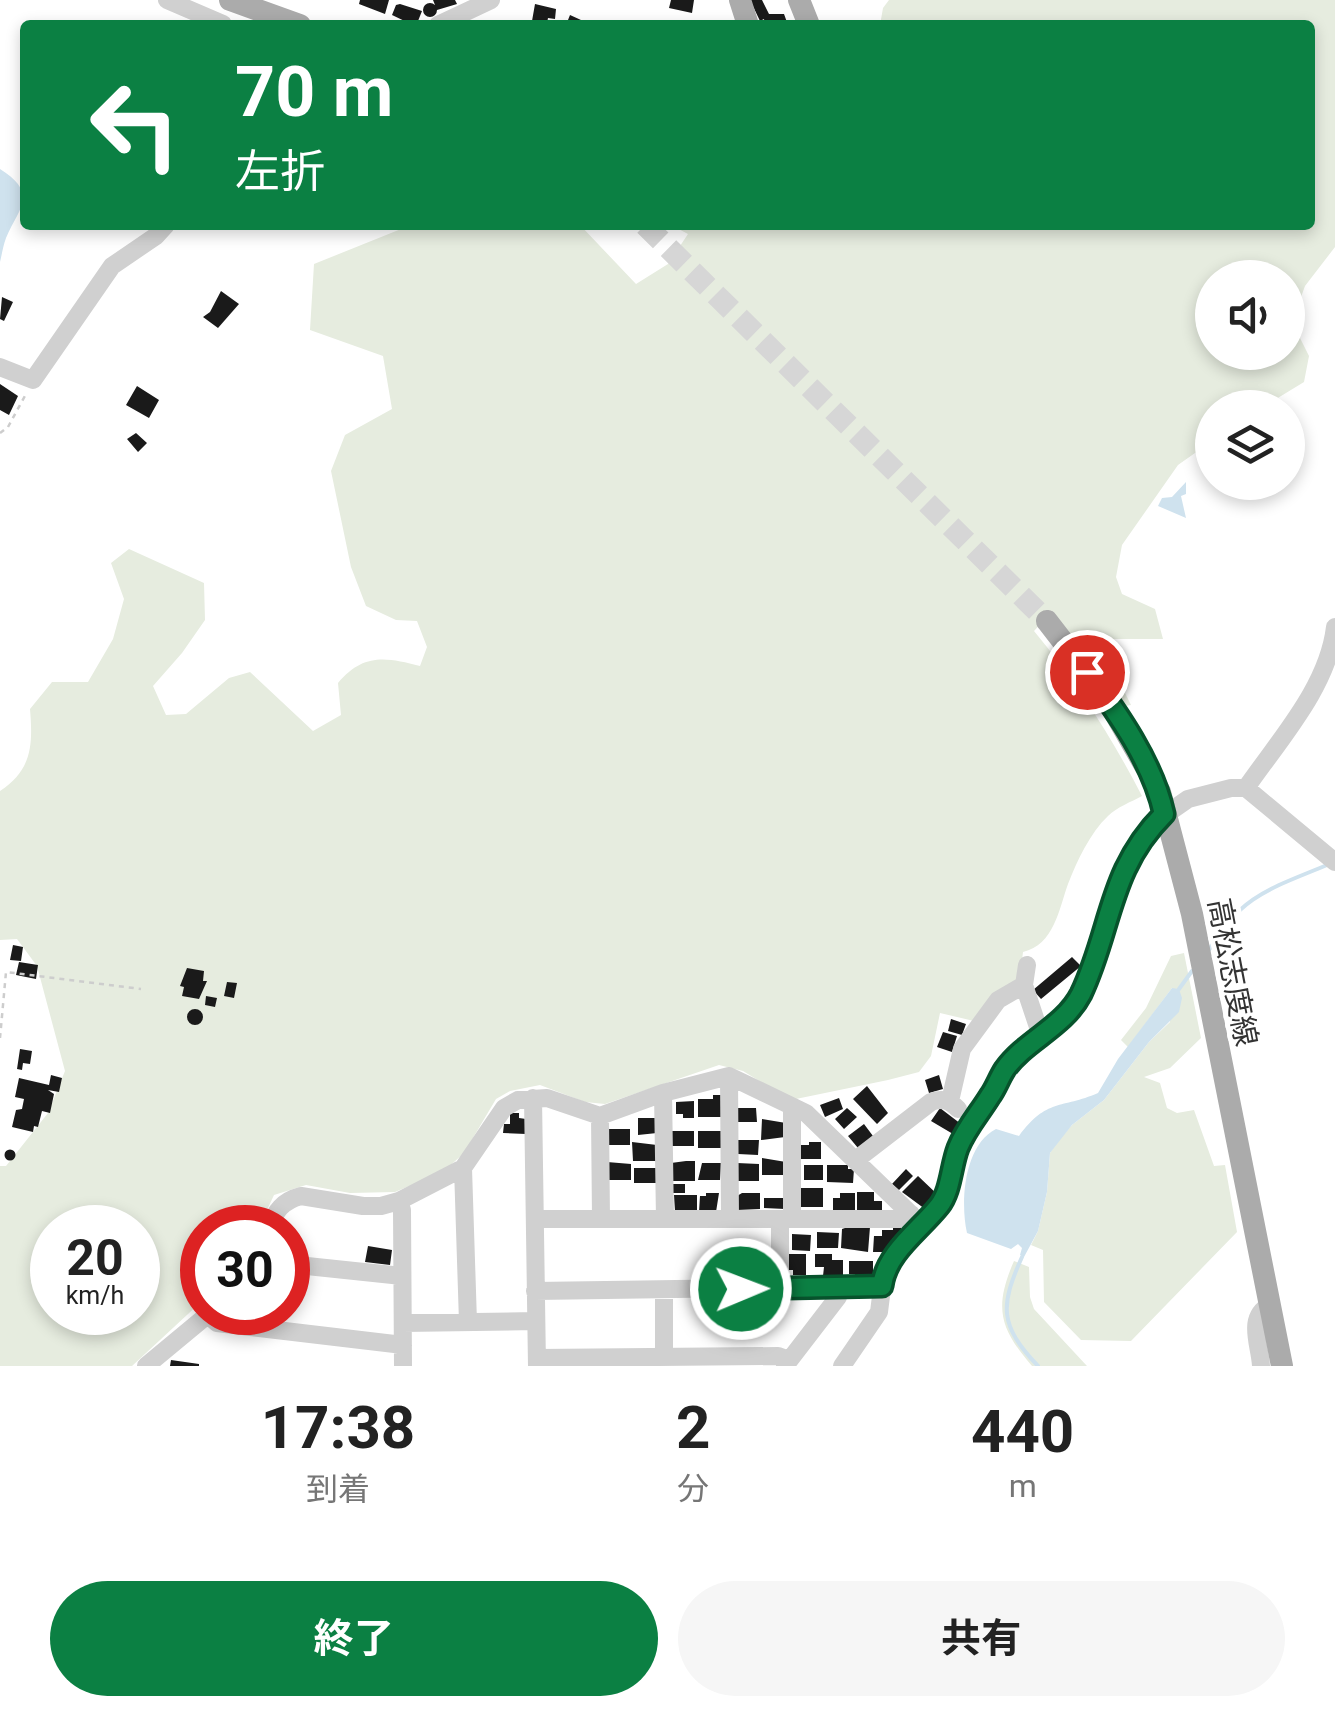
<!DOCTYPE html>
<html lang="ja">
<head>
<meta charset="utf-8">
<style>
	body { margin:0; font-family:Roboto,"Noto Sans JP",sans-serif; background:#f6f6f6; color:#222; height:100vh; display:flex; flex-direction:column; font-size:38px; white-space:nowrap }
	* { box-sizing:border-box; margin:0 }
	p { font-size:32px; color:#767676 }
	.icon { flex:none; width:55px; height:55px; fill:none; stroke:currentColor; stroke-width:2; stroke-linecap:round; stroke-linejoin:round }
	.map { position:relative; height:1366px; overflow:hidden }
	.panel { display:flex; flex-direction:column; background:#fff; flex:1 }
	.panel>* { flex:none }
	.banner { position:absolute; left:20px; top:20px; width:1295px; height:210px; border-radius:10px; box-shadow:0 5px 15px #0003; background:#0b8043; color:#fff; overflow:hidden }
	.tools { position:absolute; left:1195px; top:260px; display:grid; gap:20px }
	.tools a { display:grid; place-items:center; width:110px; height:110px; border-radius:50%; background:#fff; box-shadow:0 5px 15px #0003; font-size:50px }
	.speed { position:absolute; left:30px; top:1205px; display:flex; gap:20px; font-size:50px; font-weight:700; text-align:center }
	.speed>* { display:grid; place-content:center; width:130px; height:130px; border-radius:50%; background:#fff; box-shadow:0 5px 15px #0003; line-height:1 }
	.speed small { font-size:25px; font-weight:400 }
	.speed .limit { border:15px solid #d22; background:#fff; color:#111 }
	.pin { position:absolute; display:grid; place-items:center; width:85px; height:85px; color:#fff; margin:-42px; border:5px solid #fff; border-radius:50%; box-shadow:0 2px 10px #0007 }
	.me { position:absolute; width:110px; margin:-55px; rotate:89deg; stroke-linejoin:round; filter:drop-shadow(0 0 8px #0008) }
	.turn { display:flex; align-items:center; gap:35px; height:210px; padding:0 50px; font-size:45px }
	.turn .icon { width:130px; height:130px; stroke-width:2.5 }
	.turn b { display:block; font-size:70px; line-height:85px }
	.eta { display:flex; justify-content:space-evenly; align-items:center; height:170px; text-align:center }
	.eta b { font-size:60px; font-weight:700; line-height:70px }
	.action { display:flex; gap:20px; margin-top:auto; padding:20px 50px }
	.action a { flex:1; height:115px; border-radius:60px; background:#0b8043; color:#fff; font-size:40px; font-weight:700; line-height:115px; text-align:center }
	.action a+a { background:#f6f6f6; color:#222 }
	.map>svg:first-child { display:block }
	.green { fill:#e6ecdf; fill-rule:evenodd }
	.water { fill:#cfe2ee }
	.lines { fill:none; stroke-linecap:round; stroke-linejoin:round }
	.stream { stroke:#cfe2ee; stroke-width:4 }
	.building { fill:#1a1a1a }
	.major-tunnel { stroke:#d6d6d6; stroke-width:22; stroke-dasharray:22 11; stroke-linecap:butt }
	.path { stroke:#cdcdcd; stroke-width:2.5; stroke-dasharray:5 5; stroke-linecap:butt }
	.minor { stroke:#d0d0d0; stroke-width:18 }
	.major { stroke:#ababab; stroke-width:22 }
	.route-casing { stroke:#07532c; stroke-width:25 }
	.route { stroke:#0b8043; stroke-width:18 }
	.labels { text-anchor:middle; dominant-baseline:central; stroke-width:10; stroke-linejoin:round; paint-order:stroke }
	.street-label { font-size:30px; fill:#333; stroke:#fff }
</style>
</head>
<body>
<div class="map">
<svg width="1335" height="1366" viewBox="0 0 1335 1366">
	<rect width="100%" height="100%" fill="#fff"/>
	<path class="green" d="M 889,0 L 1335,0 L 1335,247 L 1305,286 L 1292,322 L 1309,356 L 1304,382 L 1263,407 L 1212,408 L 1212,441 L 1178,465 L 1122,545 L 1116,577 L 1122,594 L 1155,609 L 1163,639 L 1098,639 L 1131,705 L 1118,707 L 1048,616 L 1034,631 C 1077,683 1111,736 1142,796 C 1131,802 1117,807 1108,816 C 1090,833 1077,861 1068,884 C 1059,909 1054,945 1023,952 L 1020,978 L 974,1021 L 940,1013 L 931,1056 L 919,1072 L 888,1080 L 791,1100 L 743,1071 L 719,1065 L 605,1104 L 585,1102 L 540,1085 L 510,1091 L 496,1099 L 464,1153 L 443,1172 L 395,1192 L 350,1193 L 306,1185 L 274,1195 L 259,1227 L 202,1228 L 202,1301 L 132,1366 L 0,1366 L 0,1166 L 6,1166 L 48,1113 L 65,1071 L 37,966 L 17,939 L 0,940 L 0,791 C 32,770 33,745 30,709 L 52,682 L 88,682 L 113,639 L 124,599 L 111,563 L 129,549 L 204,583 L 205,620 L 182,653 L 153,686 L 166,715 L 186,714 L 229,678 L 250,672 L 313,731 L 341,715 L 338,683 C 363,653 386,657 420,666 L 427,647 L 417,621 L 396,620 L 366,606 L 351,567 L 331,471 L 345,435 L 392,409 L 383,356 L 310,330 L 314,264 L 411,225 L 580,225 L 636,284 L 668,264 L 688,234 L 671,225 L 1310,225 L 1310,25 L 880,25 L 883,8 ZM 1212,278 L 1288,278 L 1288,352 L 1212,352 ZM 52,1228 L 138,1228 L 138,1312 L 52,1312 Z
		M 1184,953 L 1201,1038 L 1170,1068 L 1144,1077 L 1160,1083 L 1167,1108 L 1177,1113 L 1194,1110 L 1214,1166 L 1225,1165 L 1237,1232 L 1131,1341 L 1081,1340 L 1044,1302 L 1043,1250 L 1031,1245 L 1038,1231 L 1047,1192 L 1050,1153 L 1057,1142 L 1072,1125 L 1104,1100 L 1149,1042 L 1170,1022 L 1172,988 L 1128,1047 L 1121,1040 L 1146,1008 L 1171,956 Z
		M 1014,1261 L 1029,1267 L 1030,1297 L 1034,1309 L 1087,1366 L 1032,1366 C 999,1328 994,1307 1014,1261 Z"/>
	<path class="water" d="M 0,169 C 40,194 18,209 6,238 C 3,246 2,254 0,262 Z
		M 1186,482 L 1186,494 L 1181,496 L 1186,518 L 1158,506 L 1162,498 L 1172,497 Z
		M 1172,988 L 1179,989 L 1182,998 L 1179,1012 L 1149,1042 L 1104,1100 L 1072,1125 L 1050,1153 L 1047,1192 L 1038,1231 L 1024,1257 L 1020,1255 L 1022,1248 L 1018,1244 L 1011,1249 L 967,1233 C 960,1202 964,1145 996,1129 L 1019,1136 C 1047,1098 1061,1109 1098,1093 L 1118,1059 Z"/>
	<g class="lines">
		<path class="stream" d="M 1209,950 C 1241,895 1272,888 1327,865
			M 1179,989 L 1192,971
			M 1022,1257 C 1000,1306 999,1325 1038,1366"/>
	</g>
	<path class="building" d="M 360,0 L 389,0 L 385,14 L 359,4 Z
		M 433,0 L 455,0 L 457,4 L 437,10 Z
		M 671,0 L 694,0 L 692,13 L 669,8 Z
		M 750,0 L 762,0 L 769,14 L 784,14 L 788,25 L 765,25 L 764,19 L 760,21 Z
		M423 10a7 7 0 1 1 14 0a7 7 0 1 1-14 0Z
		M 400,4 L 422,11 L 418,21 L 415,20 L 413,25 L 392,15 L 396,5 Z
		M 535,4 L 556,9 L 555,19 L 548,18 L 547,23 L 532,21 Z
		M 570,15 L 592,25 L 566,25 Z
		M 221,291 L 239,304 L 218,328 L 203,317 L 210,312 Z
		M 2,297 L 13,302 L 4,321 L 0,319 Z
		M 0,384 L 18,396 L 9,415 L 0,410 Z
		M 137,386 L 159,400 L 149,418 L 126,405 Z
		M 136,433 L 147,443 L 138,452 L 127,439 Z
		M 13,945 L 23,947 L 21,961 L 10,960 Z
		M 1072,957 L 1081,966 L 1041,999 L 1033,990 Z
		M 19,962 L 38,965 L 36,979 L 16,975 Z
		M 187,968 L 204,971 L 203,981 L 207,981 L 199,999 L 182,996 L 184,987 L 180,986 Z
		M 227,982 L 237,983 L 234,998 L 224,996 Z
		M 206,996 L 217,998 L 215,1007 L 205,1005 Z
		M187 1017a8 8 0 1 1 16 0a8 8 0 1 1-16 0Z
		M 951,1019 L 966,1024 L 962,1035 L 948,1031 Z
		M 943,1032 L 957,1036 L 952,1052 L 937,1047 Z
		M 20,1049 L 32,1051 L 30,1064 L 23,1063 L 22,1070 L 17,1069 Z
		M 51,1075 L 62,1078 L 59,1092 L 48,1090 L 54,1094 L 50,1113 L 42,1111 L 38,1127 L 34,1126 L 33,1132 L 12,1127 L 16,1110 L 22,1109 L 24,1099 L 15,1097 L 19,1078 L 49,1085 Z
		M 939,1075 L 943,1089 L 929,1093 L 925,1080 Z
		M 867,1086 L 888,1113 L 877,1124 L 853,1099 Z
		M 713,1095 L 723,1095 L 723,1117 L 698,1117 L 698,1099 L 713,1099 Z
		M 839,1098 L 843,1109 L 825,1117 L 820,1105 Z
		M 694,1101 L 694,1118 L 683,1118 L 683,1114 L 676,1114 L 676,1102 Z
		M 735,1108 L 756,1108 L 757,1122 L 735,1122 Z
		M 847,1108 L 857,1117 L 844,1129 L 835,1119 Z
		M 940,1108 L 961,1124 L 953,1134 L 931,1121 Z
		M 510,1113 L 519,1113 L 519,1118 L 526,1119 L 526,1134 L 503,1133 L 504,1124 L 510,1124 Z
		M 638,1118 L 657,1118 L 657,1133 L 638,1135 Z
		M 762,1119 L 786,1123 L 785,1137 L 761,1140 Z
		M 864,1124 L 873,1136 L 858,1148 L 848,1136 Z
		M 608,1129 L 630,1129 L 630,1145 L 608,1145 Z
		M 672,1131 L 694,1131 L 694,1146 L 672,1146 Z
		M 698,1131 L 722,1131 L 722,1148 L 698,1148 Z
		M 738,1140 L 759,1140 L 758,1155 L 738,1154 Z
		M 632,1142 L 657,1145 L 658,1161 L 633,1161 Z
		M 809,1142 L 821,1142 L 821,1159 L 798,1159 L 798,1145 L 809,1145 Z
		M4.5 1155a5.5 5.5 0 1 1 11 0a5.5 5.5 0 1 1-11 0Z
		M 762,1158 L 786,1162 L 785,1175 L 762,1175 Z
		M 686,1161 L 695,1161 L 695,1181 L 672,1181 L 671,1163 Z
		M 607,1162 L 631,1164 L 631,1180 L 607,1180 Z
		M 702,1163 L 721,1163 L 720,1180 L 698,1180 Z
		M 737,1163 L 759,1164 L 759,1181 L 737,1181 Z
		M 804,1165 L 823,1165 L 823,1180 L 804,1180 Z
		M 827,1165 L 848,1165 L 848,1169 L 854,1169 L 853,1183 L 827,1182 Z
		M 634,1168 L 659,1168 L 659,1183 L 634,1183 Z
		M 906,1169 L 913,1176 L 899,1190 L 892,1184 Z
		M 918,1176 L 938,1195 L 925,1209 L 902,1192 Z
		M 672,1184 L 685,1184 L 685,1193 L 672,1193 Z
		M 800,1188 L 823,1188 L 823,1207 L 800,1207 Z
		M 857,1192 L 874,1192 L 874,1201 L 882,1201 L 882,1211 L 857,1211 Z
		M 706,1193 L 719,1193 L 716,1212 L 699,1212 L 700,1196 L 706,1196 Z
		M 742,1193 L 760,1193 L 760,1209 L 737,1210 L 737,1196 Z
		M 840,1193 L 855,1193 L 855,1211 L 833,1211 L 833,1198 L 840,1198 Z
		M 674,1195 L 697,1195 L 697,1211 L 675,1211 Z
		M 764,1198 L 785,1198 L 785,1209 L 764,1208 Z
		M 893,1225 L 901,1225 L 901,1238 L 893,1238 L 889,1252 L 873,1252 L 874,1236 L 882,1236 L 882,1230 L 893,1230 Z
		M 848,1227 L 870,1227 L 868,1252 L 841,1248 L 842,1229 Z
		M 817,1232 L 839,1233 L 838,1248 L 817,1248 Z
		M 792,1234 L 811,1235 L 810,1251 L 792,1250 Z
		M 368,1246 L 392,1250 L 390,1265 L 365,1262 Z
		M 789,1254 L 806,1254 L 806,1275 L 793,1275 L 793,1270 L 789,1270 Z
		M 815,1254 L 832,1254 L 832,1260 L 843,1260 L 843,1280 L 823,1276 L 824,1267 L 815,1267 Z
		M 849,1261 L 873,1261 L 873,1279 L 855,1279 L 855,1274 L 849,1274 Z
		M 171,1360 L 199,1364 L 199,1366 L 170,1366 Z"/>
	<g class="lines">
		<path class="major-tunnel" d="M 645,225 L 1047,621"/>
		<path class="path" d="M 0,433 L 8,427 L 26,394
			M 0,1038 L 6,972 L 141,989"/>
		<path class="minor" d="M 167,0 L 223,24
			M 438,25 L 491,0
			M 0,367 L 33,380 L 112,266 L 156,236 L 166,225
			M 1246,788 L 1335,862
			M 1024,985 L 1041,1036
			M 729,1076 L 730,1219
			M 663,1093 L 665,1219
			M 533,1098 L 537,1366
			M 950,1101 L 962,1049 L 998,1000 L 1024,985 L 1027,965
			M 792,1108 L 792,1219
			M 600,1116 L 601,1219
			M 857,1159 L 931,1102 C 943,1098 949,1100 958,1109
			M 463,1168 L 468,1322
			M 399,1201 L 402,1210 L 403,1366
			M 535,1219 L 900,1219 L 911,1214
			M 268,1228 C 276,1211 282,1201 301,1196 L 363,1206 L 381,1206 L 399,1201 L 463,1168 L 504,1108 L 518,1100 L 547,1098 L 600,1116 L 663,1093 L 729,1076 L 806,1113 L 921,1224
			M 288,1264 L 402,1276
			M 780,1288 L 780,1219
			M 664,1290 L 664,1356
			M 535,1291 L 882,1286
			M 208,1315 L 217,1323 L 403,1345
			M 403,1323 L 536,1321
			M 537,1358 L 778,1356 L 789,1360
			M 146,1366 L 211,1312
			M 785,1366 L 838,1297 L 838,1288
			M 842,1366 L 879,1312 L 884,1272 L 941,1204 L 957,1151 L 971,1121 L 990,1097 L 1005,1069 L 1066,1015 L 1080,995 L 1114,891 L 1147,832 L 1165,815 L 1188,799 L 1231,788 L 1246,788 C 1279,740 1328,687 1335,627
			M 1261,1366 C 1260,1344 1246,1318 1270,1305"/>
		<path class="major" d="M 230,0 L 300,25
			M 740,0 L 748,25
			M 799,0 L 809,25
			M 1047,621 L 1105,696 L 1160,792 L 1192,914 L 1282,1366"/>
	</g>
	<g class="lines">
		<defs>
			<path id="route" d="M 741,1289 L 882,1286 C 886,1253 919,1231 939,1206 C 951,1191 951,1166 958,1148 C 966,1128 979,1114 990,1096 C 996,1088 999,1078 1005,1069 C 1026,1040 1064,1027 1081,994 C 1112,929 1108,870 1164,814 C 1153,763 1118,713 1087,672"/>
		</defs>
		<use href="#route" class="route-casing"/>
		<use href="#route" class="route"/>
	</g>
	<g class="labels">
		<g class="street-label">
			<text transform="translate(1233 972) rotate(79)">高松志度線</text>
		</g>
	</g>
</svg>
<div class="tools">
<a><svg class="icon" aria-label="sound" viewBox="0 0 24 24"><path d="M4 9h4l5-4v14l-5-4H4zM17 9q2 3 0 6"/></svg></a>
<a><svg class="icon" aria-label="layers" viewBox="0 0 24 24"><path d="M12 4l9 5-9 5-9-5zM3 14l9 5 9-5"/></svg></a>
</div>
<div class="speed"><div>20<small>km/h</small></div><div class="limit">30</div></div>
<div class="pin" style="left:1087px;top:672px;background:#d93025"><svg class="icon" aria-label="arrive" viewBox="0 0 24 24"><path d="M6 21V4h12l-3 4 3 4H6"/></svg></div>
<svg class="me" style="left:741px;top:1289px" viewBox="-20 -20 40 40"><circle r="17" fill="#0b8043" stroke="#fff" stroke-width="3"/><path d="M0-11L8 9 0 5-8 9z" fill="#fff"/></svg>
<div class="banner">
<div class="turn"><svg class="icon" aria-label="left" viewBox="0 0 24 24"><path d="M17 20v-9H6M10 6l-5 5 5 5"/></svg><div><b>70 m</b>左折</div></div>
</div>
</div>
<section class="panel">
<div class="eta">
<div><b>17:38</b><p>到着</p></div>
<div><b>2</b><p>分</p></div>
<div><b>440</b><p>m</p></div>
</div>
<div class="action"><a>終了</a><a>共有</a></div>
</section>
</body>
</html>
